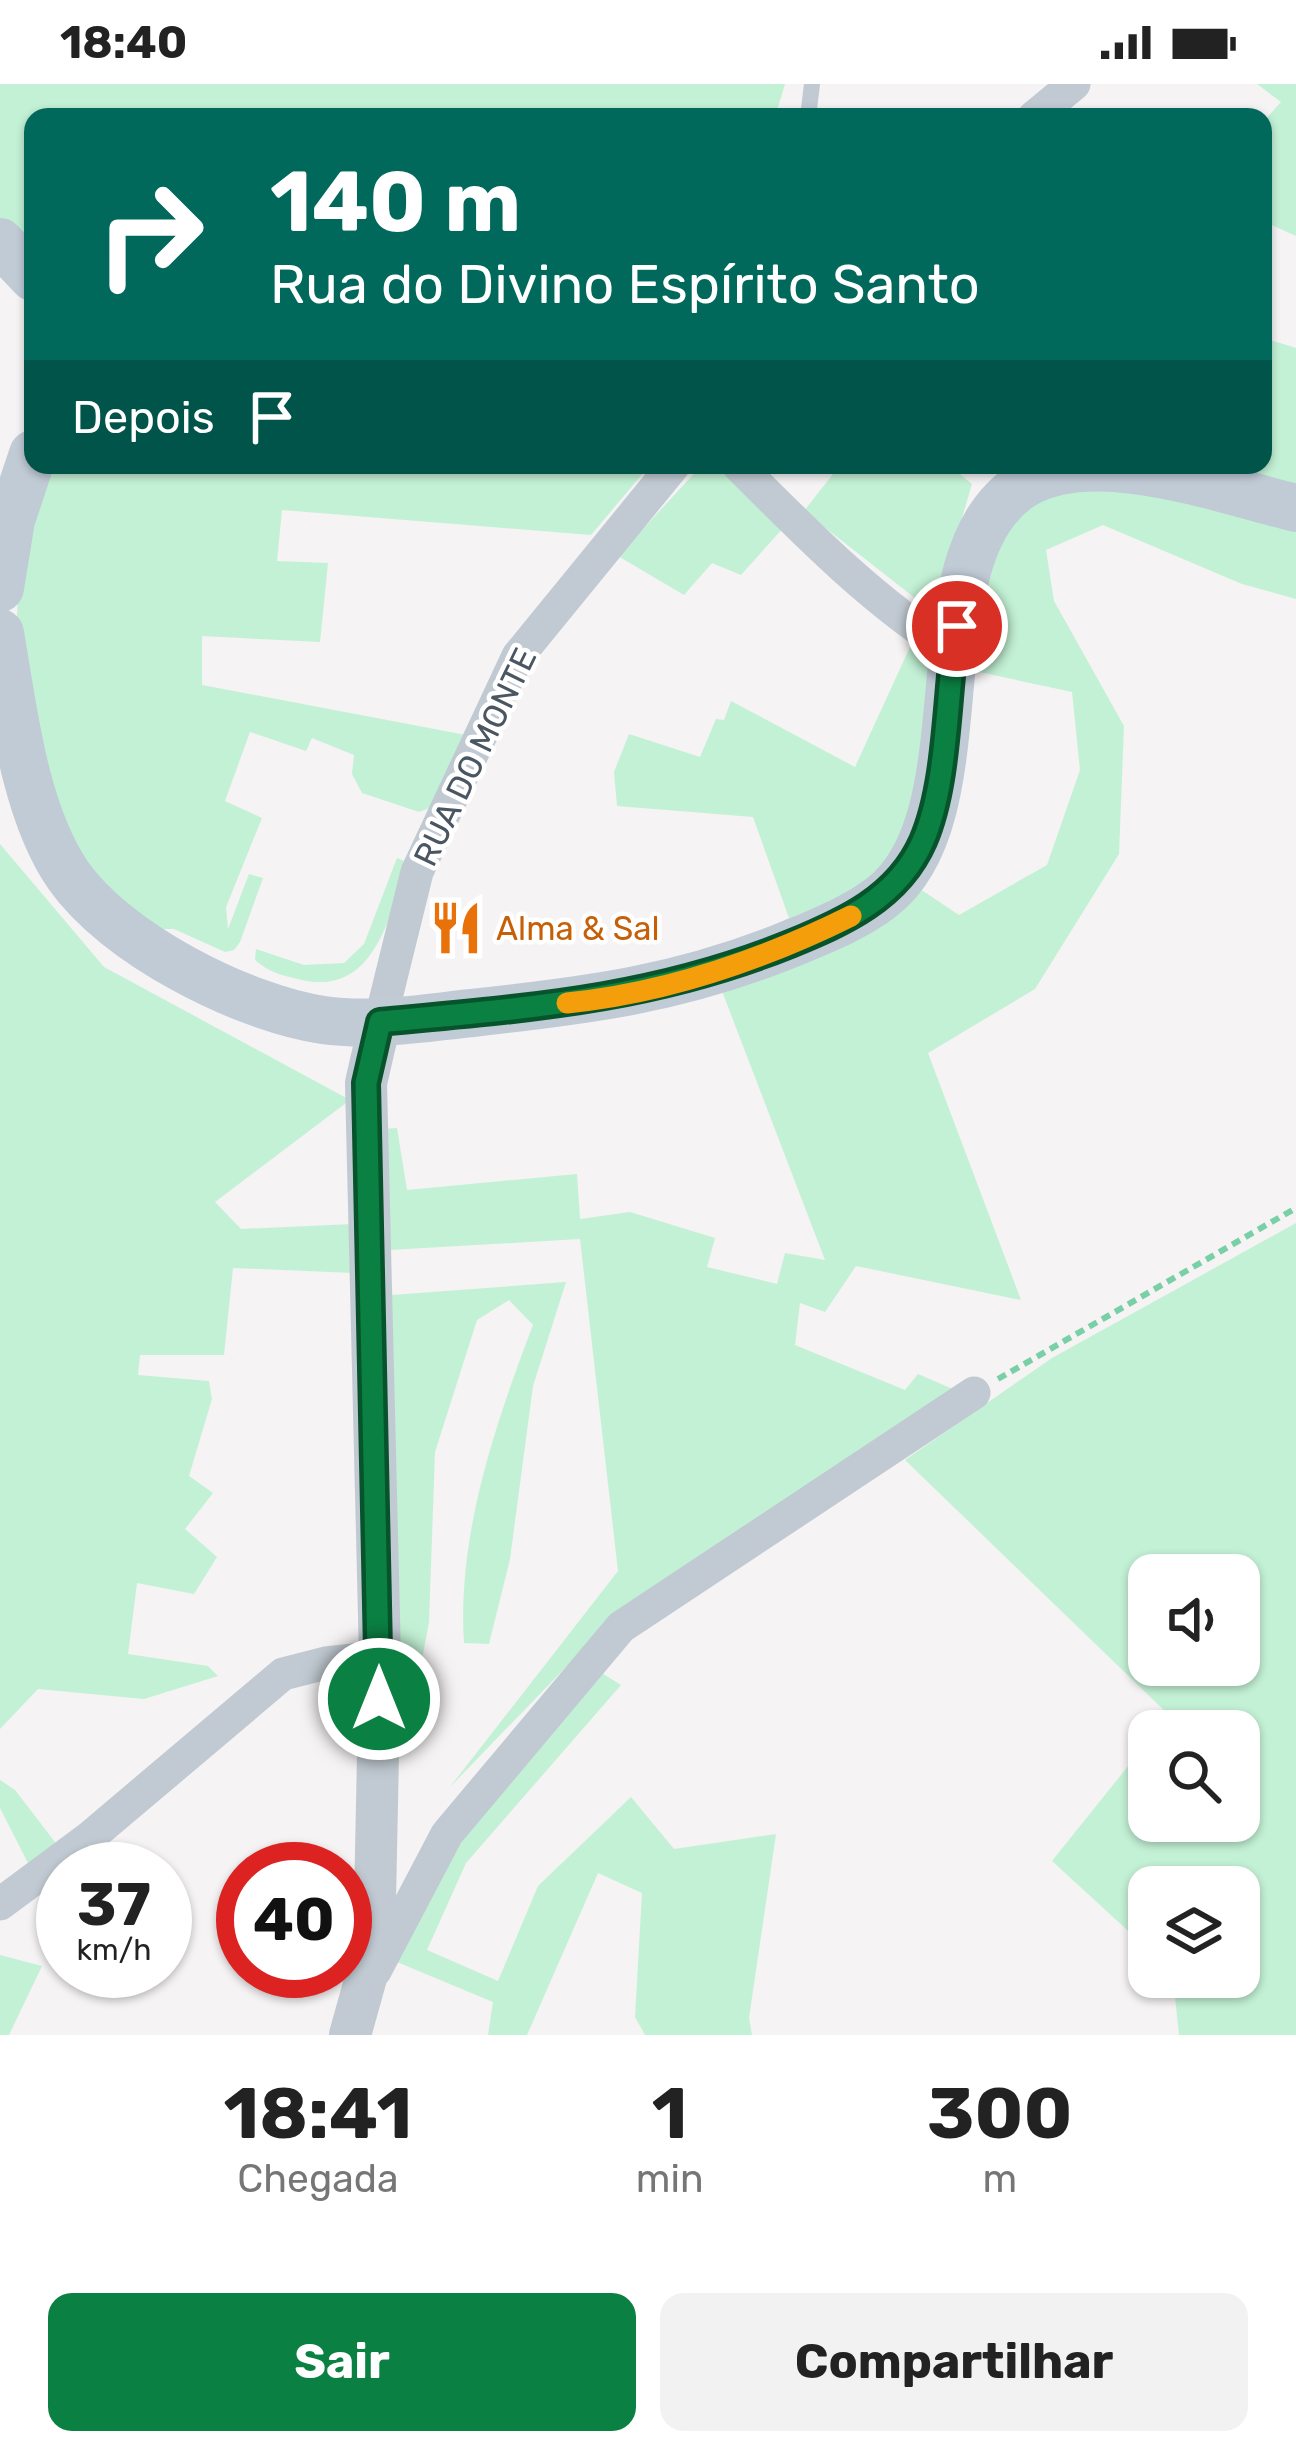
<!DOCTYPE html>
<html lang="pt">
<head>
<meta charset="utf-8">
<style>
	body { margin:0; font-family:Rubik,sans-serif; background:#f2f2f2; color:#222; height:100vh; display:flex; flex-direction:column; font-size:45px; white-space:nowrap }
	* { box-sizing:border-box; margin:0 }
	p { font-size:39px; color:#767676 }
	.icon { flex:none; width:66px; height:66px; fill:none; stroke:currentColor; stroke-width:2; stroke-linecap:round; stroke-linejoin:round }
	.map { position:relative; height:1951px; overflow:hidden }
	.sheet { display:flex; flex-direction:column; background:#fff; flex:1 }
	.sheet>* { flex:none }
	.hud { position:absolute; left:24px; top:24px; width:1248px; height:366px; border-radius:24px; box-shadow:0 3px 9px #0004; background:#00695c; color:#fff; overflow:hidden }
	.buttons { position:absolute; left:1128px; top:1470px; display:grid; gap:24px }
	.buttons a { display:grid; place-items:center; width:132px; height:132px; border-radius:24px; background:#fff; box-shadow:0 3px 9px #0004; font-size:60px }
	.speed { position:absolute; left:36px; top:1758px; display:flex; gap:24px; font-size:60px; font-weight:700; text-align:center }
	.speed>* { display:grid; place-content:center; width:156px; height:156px; border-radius:50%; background:#fff; box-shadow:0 3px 9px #0004; line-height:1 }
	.speed small { font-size:30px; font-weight:400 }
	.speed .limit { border:18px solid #d22; background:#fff; color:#111 }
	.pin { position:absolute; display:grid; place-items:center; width:102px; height:102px; color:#fff; margin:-51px; border:6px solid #fff; border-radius:50%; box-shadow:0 3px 12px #0007 }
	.me { position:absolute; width:132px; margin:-66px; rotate:0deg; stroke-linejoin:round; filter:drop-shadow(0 0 9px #0008) }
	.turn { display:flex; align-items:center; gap:42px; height:252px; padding:0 48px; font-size:54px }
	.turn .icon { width:156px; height:156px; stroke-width:2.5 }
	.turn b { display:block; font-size:84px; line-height:102px }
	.then { display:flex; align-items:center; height:114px; padding:0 48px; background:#0003; gap:24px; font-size:45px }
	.eta { display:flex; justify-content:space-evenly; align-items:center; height:204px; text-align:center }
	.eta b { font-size:72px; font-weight:700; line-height:84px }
	.button { display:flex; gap:24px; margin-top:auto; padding:24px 48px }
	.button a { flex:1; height:138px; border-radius:24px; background:#0b8043; color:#fff; font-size:48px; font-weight:700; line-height:138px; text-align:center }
	.button a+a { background:#f2f2f2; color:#222 }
	.status { display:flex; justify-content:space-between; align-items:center; height:84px; padding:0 60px; background:#fff; direction:ltr }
	.status svg { height:33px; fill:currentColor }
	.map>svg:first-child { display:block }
	.green { fill:#c3f1d5; fill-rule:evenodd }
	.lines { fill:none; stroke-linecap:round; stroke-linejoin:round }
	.path { stroke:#7ad0a6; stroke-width:6; stroke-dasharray:9 6; stroke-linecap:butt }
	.service { stroke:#c1cad2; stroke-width:16 }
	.minor { stroke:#c1cad2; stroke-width:33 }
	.tertiary { stroke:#c1cad2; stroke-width:42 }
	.secondary { stroke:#c1cbd6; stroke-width:48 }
	.route-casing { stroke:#07532c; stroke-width:30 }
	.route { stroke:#0b8043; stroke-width:21 }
	.slow { stroke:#f59e0b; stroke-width:21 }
	.labels { text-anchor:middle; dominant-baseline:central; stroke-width:9; stroke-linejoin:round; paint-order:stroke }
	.street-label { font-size:33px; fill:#4a5661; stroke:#fff }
	.food-label { font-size:33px; fill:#c56008; stroke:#fff; text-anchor:start }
</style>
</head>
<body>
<div class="status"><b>18:40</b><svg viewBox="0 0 49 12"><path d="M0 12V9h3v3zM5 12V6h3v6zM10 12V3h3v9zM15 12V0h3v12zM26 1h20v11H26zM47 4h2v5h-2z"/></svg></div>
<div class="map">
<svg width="1296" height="1951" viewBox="0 0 1296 1951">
	<rect width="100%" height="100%" fill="#f5f3f3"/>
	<path class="green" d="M 0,0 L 785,0 L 775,33 L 33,33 L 33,173 L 0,145 Z
		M 1257,0 L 1296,0 L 1296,152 L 1263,137 L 1263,38 L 1281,18 Z
		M 1263,254 L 1296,264 L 1296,409 L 1208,381 L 1263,381 Z
		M 48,381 L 650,381 L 591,451 L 282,426 L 277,477 L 328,479 L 320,558 L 202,552 L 202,601 L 466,651 L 432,723 L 419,728 L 362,709 L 352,690 L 354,671 L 312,654 L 306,667 L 250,648 L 225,717 L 262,734 L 226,823 L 228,845 L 249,790 L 263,794 L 240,858 L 234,866 L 225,868 L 174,845 L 158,845 L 80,780 L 53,714 L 17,543 L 18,484 Z
		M 702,381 L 719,381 L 784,443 L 741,491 L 712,479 L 684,511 L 618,472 Z
		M 840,381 L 948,381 L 972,400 L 934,529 L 804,427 Z
		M 1080,399 L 1140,404 L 1296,443 L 1296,515 L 1242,500 L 1103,441 L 1046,466 L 1054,517 L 1124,642 L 1119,770 L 1035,905 L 928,969 L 1021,1216 L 856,1182 L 825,1228 L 800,1219 L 795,1261 L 905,1306 L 918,1290 L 955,1306 L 617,1530 L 450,1703 L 618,1487 L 580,1155 L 389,1166 L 383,1045 L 397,1044 L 407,1106 L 577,1090 L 580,1135 L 630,1128 L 715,1154 L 707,1183 L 777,1200 L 785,1169 L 825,1176 L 722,907 L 914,801 L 959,831 L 1047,781 L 1080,686 L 1072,608 L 970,586 L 986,478 L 1028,421 Z
		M 910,563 L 935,580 L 905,760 L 857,809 L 789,834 L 753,733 L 617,722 L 614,688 L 629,650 L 700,673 L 716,635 L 724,636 L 731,617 L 855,683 Z
		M 0,760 L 104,883 L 350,1016 L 215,1118 L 241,1145 L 352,1140 L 354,1189 L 233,1184 L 224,1271 L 140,1271 L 138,1291 L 209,1297 L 212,1315 L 189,1392 L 213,1409 L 185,1445 L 217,1473 L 194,1510 L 137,1499 L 128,1570 L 208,1582 L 218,1592 L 144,1615 L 38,1605 L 0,1645 Z
		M 397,774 L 409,779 C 388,834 374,915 298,895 C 280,891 269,888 255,876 L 256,865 L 304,881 L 344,879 L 364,860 Z
		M 1296,1139 L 1296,1951 L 1179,1951 L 1173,1893 L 1239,1893 L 1239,1803 L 1149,1803 L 1149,1866 L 1052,1777 L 1149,1656 L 1149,1737 L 1239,1737 L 1239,1647 L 1157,1647 L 1169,1631 L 905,1376 L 1052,1274 ZM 1149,1491 L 1239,1491 L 1239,1581 L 1149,1581 Z
		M 566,1198 L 533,1302 L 510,1475 L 489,1560 L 464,1559 C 457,1451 495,1341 533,1241 L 509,1216 L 477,1236 L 435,1368 L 429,1538 L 416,1608 L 391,1606 L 392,1211 Z
		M 597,1586 L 621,1601 L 466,1779 L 427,1866 L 498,1897 L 538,1802 L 631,1713 L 674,1765 L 776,1750 L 749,1934 L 752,1951 L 645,1951 L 635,1933 L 642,1809 L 598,1789 L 527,1951 L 488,1951 L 493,1918 L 397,1878 L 449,1766 Z
		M 0,1696 L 15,1706 L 58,1762 L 31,1785 L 0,1724 Z
		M 0,1871 L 42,1882 L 9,1951 L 0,1951 Z"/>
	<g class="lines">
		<path class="path" d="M 998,1295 L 1296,1124"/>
		<path class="service" d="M 808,33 L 812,0"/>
		<path class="minor" d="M 1034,33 L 1074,0
			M 738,381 C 805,448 872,517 953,568
			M 380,938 L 417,788 L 518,572 L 674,381
			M 0,1820 L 89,1754 L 283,1590 L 326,1579 L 380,1573
			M 375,1887 L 447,1750 L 621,1543 L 974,1309"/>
		<path class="tertiary" d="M 350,1951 L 374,1865 L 380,1573 L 366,999 L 380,938"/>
		<path class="secondary" d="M 0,158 L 33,193
			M 0,504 L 11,436 L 33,370
			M 0,549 C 13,624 24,727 68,791 C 115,859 242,924 323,936 C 373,943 423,934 472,929 C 590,916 679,905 790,860 C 821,847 855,834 882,813 C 989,730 909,472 1023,401 C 1094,358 1221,406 1296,424"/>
	</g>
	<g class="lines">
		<defs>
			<path id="route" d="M 379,1615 L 366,999 L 380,938 C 527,924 651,916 790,860 C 844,838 898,814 923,757 C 949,697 946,607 957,542"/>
		</defs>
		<use href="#route" class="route-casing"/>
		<use href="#route" class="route"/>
		<path class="slow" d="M 567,919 C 666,909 762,876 851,832"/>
	</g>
	<defs>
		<symbol id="restaurant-bare" viewBox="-9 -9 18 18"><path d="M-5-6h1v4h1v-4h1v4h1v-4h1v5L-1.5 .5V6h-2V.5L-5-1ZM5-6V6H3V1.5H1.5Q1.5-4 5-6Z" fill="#e8710a" stroke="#fff" stroke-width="2.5" paint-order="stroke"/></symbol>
	</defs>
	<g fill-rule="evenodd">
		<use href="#restaurant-bare" x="418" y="806" width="76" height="76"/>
	</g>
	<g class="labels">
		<g class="street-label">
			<text transform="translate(475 673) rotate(-64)">RUA DO MONTE</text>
		</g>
		<g class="food-label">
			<text x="496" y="844">Alma &amp; Sal</text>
		</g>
	</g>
</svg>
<div class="buttons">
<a><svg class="icon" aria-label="sound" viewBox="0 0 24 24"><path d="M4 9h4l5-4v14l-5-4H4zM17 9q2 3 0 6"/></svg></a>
<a><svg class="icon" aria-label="search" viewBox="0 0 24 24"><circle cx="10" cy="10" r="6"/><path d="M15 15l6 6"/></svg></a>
<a><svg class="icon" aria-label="layers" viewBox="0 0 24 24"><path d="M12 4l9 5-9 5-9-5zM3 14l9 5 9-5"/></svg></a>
</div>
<div class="speed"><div>37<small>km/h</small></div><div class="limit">40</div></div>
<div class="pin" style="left:957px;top:542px;background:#d93025"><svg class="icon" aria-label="arrive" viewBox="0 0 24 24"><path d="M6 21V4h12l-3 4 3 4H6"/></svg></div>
<svg class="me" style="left:379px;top:1615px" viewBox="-20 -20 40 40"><circle r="17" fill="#0b8043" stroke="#fff" stroke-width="3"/><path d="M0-11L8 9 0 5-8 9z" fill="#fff"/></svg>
<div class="hud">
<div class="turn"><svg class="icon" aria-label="right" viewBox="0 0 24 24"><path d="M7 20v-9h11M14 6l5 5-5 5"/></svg><div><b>140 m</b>Rua do Divino Espírito Santo</div></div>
<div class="then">Depois<svg class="icon" aria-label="arrive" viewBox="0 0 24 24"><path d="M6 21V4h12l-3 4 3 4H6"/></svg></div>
</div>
</div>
<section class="sheet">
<div class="eta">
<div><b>18:41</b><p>Chegada</p></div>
<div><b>1</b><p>min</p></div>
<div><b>300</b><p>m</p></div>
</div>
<div class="button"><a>Sair</a><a>Compartilhar</a></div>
</section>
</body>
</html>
